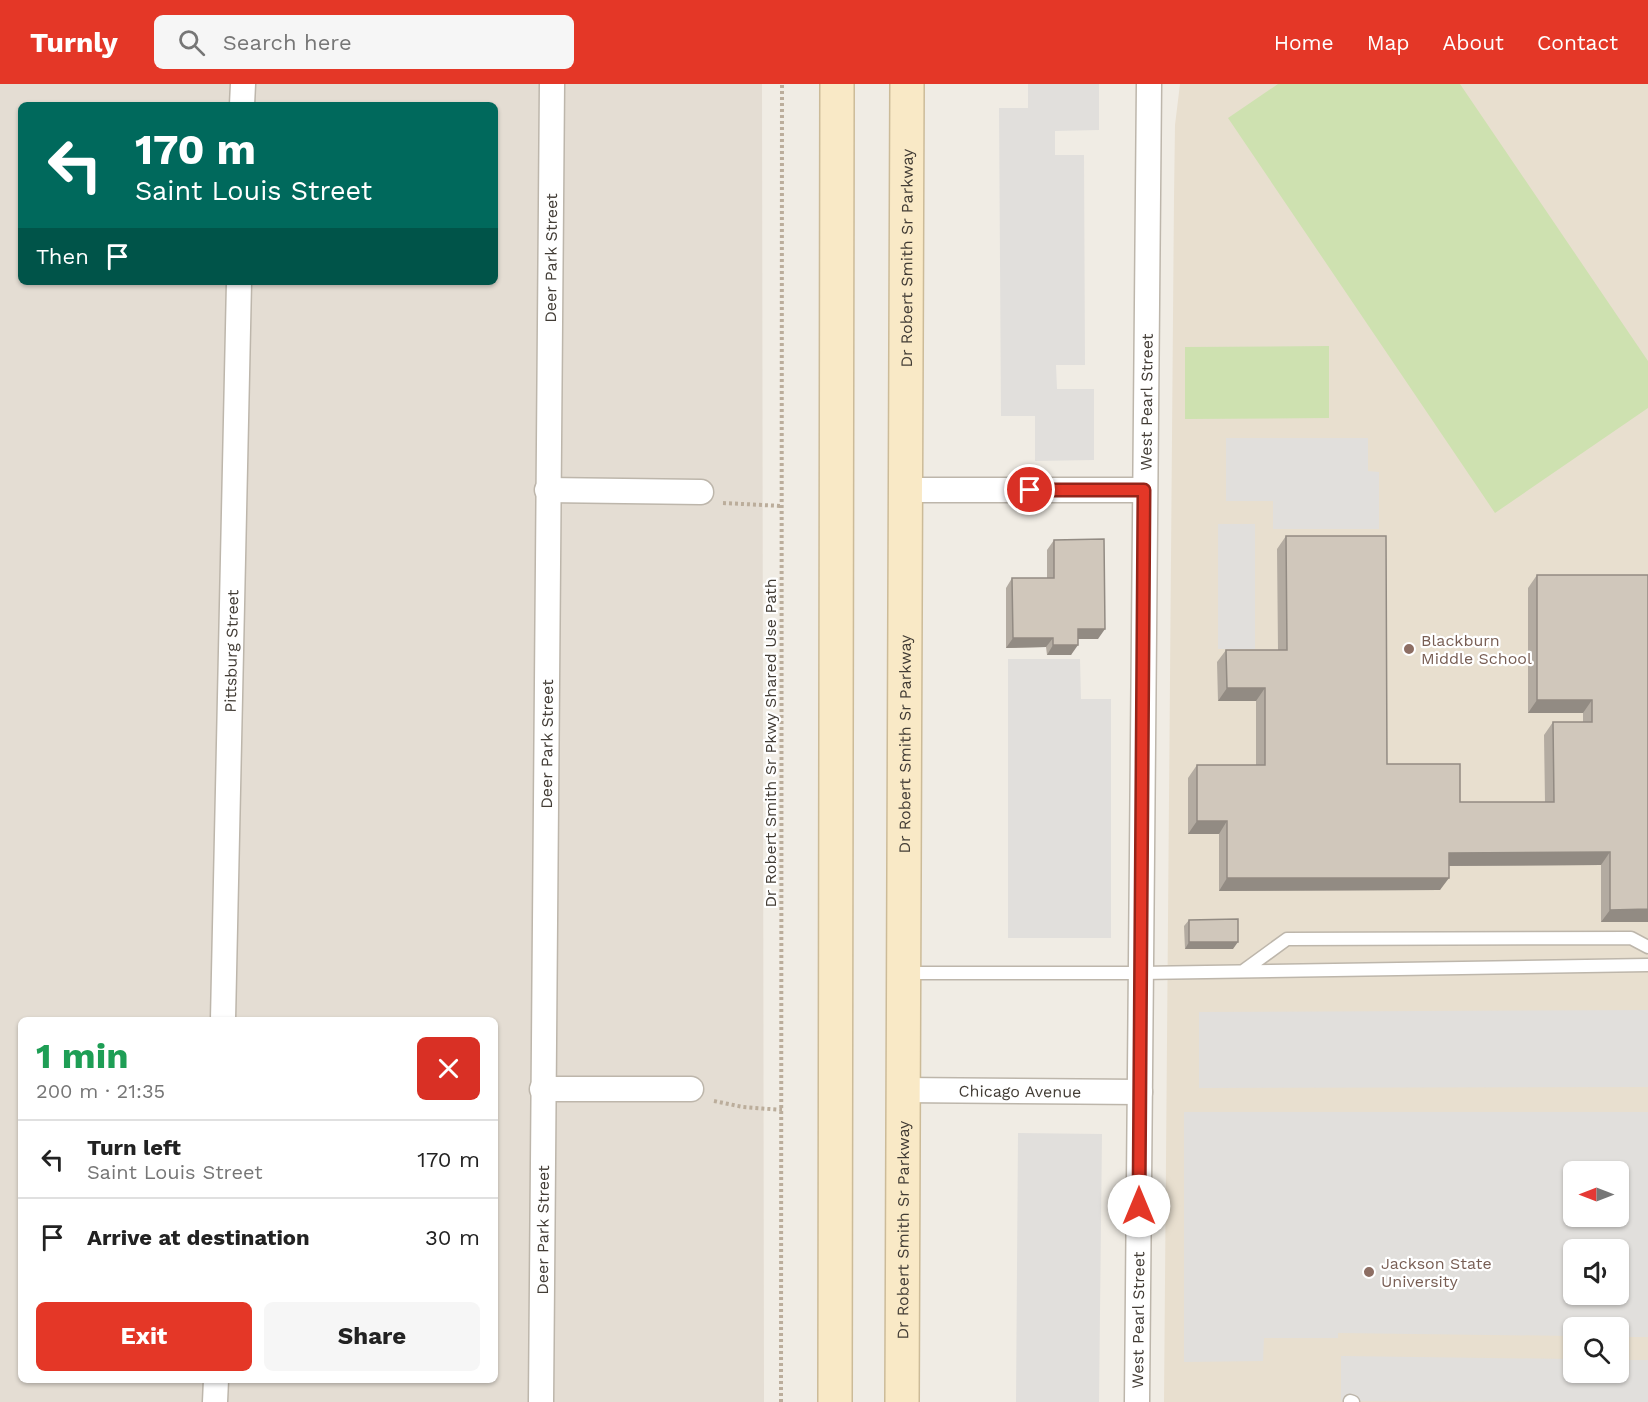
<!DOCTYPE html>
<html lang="en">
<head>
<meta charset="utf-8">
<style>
	body { margin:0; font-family:"Work Sans",sans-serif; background:#f6f6f6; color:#222; height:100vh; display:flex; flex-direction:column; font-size:22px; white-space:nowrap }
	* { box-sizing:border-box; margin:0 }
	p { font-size:20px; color:#767676 }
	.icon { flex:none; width:33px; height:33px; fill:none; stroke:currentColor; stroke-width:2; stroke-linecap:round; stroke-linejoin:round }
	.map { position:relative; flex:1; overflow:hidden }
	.sheet { position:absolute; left:18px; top:933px; width:480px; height:366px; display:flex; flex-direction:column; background:#fff; border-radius:9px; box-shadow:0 2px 4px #0004 }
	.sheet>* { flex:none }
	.banner { position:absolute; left:18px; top:18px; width:480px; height:183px; border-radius:9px; box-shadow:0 2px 4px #0004; background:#00695c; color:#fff; overflow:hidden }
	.needle { width:39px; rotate:270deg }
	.controls { position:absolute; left:1563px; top:1077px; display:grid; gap:12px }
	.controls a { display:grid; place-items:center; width:66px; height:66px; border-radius:9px; background:#fff; box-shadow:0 2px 4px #0004; font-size:30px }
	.pin { position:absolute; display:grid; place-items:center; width:51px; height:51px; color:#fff; margin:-26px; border:3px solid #fff; border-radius:50%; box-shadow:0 2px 6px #0007 }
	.me { position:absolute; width:66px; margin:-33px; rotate:0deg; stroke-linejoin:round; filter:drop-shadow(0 0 4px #0008) }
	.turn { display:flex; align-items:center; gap:21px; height:126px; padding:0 18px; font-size:27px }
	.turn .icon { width:78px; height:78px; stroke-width:2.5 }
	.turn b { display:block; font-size:42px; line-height:51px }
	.then { display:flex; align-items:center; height:57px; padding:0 18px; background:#0003; gap:12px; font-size:22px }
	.round { display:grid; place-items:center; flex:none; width:63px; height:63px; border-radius:9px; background:#f6f6f6 }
	.summary { display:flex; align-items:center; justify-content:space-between; height:102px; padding:0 18px }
	h1 { font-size:36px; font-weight:700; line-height:45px; color:#1e9e55 }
	.action { display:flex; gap:12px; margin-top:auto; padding:12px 18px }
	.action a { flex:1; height:69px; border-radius:9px; background:#e43727; color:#fff; font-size:24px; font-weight:700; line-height:69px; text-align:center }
	.action a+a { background:#f6f6f6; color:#222 }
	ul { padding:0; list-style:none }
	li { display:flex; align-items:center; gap:18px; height:78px; padding:0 18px; border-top:2px solid #e0e0e0 }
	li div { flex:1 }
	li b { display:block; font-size:22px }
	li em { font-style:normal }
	header { display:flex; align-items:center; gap:36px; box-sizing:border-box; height:84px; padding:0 30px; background:#e43727; color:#fff }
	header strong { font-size:28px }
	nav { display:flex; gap:33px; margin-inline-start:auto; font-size:21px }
	.search { width:420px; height:54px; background:#f6f6f6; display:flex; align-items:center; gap:15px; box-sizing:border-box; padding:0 21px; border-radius:9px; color:#767676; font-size:22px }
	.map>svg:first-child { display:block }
	.residential { fill:#e4ddd3; fill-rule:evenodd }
	.education { fill:#e8dfcf; fill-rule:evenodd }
	.green { fill:#cee1b0 }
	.parking { fill:#e1dfdc; fill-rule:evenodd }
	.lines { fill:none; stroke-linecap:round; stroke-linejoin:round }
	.lane-casing { stroke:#bdb6ab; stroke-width:15 }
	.street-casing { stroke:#bdb6ab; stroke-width:27 }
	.secondary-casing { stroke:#ccbb98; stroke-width:36 }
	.path { stroke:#bbad9b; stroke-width:4; stroke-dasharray:3 3; stroke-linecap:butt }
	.lane { stroke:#fff; stroke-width:12 }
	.street { stroke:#fff; stroke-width:24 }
	.secondary { stroke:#f9e9c6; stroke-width:33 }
	.wall { fill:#b3aba1 }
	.shaded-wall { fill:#928b83 }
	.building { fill:#d0c7bb; stroke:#928b83; stroke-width:1.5 }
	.route-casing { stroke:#942419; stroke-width:15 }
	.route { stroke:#e43727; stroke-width:10 }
	.education-dot { fill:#8d6e63; stroke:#fff; stroke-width:2 }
	.labels { text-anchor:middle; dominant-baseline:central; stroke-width:4.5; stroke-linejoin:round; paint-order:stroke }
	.street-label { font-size:16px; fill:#423c35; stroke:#fff }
	.education-label { font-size:16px; fill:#785e54; stroke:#fff; text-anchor:start }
</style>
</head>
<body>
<header>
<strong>Turnly</strong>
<div class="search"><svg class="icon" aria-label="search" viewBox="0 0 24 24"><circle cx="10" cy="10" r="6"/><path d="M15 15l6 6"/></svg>Search here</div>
<nav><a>Home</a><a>Map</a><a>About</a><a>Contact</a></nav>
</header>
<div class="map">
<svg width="1648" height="1318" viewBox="0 0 1648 1318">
	<rect width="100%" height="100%" fill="#f0ece4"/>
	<path class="residential" d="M 0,0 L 762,0 L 764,1318 L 0,1318 ZM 21,21 L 495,21 L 495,198 L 21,198 ZM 21,936 L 495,936 L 495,1296 L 21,1296 Z"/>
	<path class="education" d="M 1180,0 L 1648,0 L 1648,1318 L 1164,1318 L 1174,113 L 1175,41 ZM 1574,1088 L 1618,1088 L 1618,1132 L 1574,1132 ZM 1574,1166 L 1618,1166 L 1618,1210 L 1574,1210 ZM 1574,1244 L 1618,1244 L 1618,1288 L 1574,1288 Z"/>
	<path class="green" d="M 1278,0 L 1460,0 L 1648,277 L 1648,324 L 1495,429 L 1228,34 Z
		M 1329,262 L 1329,334 L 1185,335 L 1185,263 Z"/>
	<path class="parking" d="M 1028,0 L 1099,0 L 1099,46 L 1055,47 L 1055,71 L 1084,71 L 1085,281 L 1056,281 L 1057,305 L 1094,305 L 1094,376 L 1035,377 L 1035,332 L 1001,332 L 999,24 L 1028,24 Z
		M 1226,354 L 1368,354 L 1368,387 L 1379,388 L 1379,445 L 1273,445 L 1273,417 L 1226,417 Z
		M 1218,440 L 1255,440 L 1255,565 L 1218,565 Z
		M 1008,575 L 1080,575 L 1081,615 L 1111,615 L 1111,854 L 1008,854 Z
		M 1648,926 L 1648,1003 L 1199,1004 L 1199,928 Z
		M 1184,1028 L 1648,1028 L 1648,1253 L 1619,1253 L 1618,1244 L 1574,1244 L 1573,1252 L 1338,1249 L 1338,1254 L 1264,1254 L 1263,1277 L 1184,1278 ZM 1574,1088 L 1618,1088 L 1618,1132 L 1574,1132 ZM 1574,1166 L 1618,1166 L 1618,1210 L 1574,1210 Z
		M 1018,1049 L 1102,1050 L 1099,1318 L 1016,1318 Z
		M 1341,1272 L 1573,1275 L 1574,1288 L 1618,1288 L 1619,1276 L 1648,1276 L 1648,1318 L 1341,1317 Z"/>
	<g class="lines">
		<defs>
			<path id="lane" d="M 1243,887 L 1287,855 L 1631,854 L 1648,863
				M 905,889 L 1141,889 L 1648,881
				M 1350,1317 L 1353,1318"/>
			<g id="street">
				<path d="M 242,21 L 243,0"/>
				<path d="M 547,406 L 701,408"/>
				<path d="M 905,406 L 1144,406"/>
				<path id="s1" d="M 223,936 L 239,198"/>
				<path d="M 542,1005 L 691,1005"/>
				<path id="s2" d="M 902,1006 L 1140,1008"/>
				<path d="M 215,1318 L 216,1296"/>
				<path id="s3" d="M 541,1318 L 552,0"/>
				<path id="s4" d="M 1137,1318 L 1149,0"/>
			</g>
			<g id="secondary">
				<path d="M 835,1318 L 837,0"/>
				<path id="s5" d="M 902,1318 L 907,0"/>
			</g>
		</defs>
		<use href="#lane" class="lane-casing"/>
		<use href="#street" class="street-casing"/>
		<use href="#secondary" class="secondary-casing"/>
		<path class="path" d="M 723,419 L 782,422
			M 714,1017 L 743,1023 L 782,1026
			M 781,1318 L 782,0"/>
		<use href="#lane" class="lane"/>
		<use href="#street" class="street"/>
		<use href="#secondary" class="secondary"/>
	</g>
	<path class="wall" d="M 1286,452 L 1387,680 L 1460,718 L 1545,718 L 1544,651 L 1553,638 L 1583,638 L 1583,629 L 1528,629 L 1528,504 L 1537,491 L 1648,491 L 1648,838 L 1601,838 L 1601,781 L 1449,782 L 1440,806 L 1219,807 L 1219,750 L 1188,750 L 1188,694 L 1197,681 L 1256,681 L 1256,617 L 1218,617 L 1217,578 L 1226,566 L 1278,566 L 1277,465 Z
		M 1054,456 L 1098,555 L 1078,555 L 1071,571 L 1047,571 L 1046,563 L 1006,564 L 1006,504 L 1012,494 L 1047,494 L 1047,466 Z
		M 1189,836 L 1233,865 L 1185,865 L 1184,842 Z"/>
	<path class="shaded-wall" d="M 1078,545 L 1105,545 L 1098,555 L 1071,555 Z
		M 1013,554 L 1053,554 L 1046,563 L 1006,564 Z
		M 1053,561 L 1078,561 L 1071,571 L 1047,571 Z
		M 1227,604 L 1265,604 L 1256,617 L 1218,617 Z
		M 1537,616 L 1592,616 L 1583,629 L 1528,629 Z
		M 1197,737 L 1227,737 L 1219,750 L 1188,750 Z
		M 1610,768 L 1601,781 L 1440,782 L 1449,769 Z
		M 1227,794 L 1449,794 L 1440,806 L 1219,807 Z
		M 1648,825 L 1648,838 L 1601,838 L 1610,826 Z
		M 1189,858 L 1238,858 L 1233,865 L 1185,865 Z"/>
	<path class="building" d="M 1286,452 L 1386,452 L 1387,680 L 1460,680 L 1460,718 L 1554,718 L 1553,638 L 1592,638 L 1592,616 L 1537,616 L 1537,491 L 1648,491 L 1648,825 L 1610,826 L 1610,768 L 1449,769 L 1449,794 L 1227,794 L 1227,737 L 1197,737 L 1197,681 L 1265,681 L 1265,604 L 1227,604 L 1226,566 L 1287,566 Z
		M 1104,455 L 1105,545 L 1078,545 L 1078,561 L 1053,561 L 1053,554 L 1013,554 L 1012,494 L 1054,494 L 1054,456 Z
		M 1238,835 L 1238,858 L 1189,858 L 1189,836 Z"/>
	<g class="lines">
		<defs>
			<path id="route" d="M 1030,406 L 1144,406 L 1139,1122"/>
		</defs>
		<use href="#route" class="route-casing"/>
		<use href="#route" class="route"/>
	</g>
	<g class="education-dot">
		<circle cx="1409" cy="565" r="6"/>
		<circle cx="1369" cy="1188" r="6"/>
	</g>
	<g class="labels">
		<g class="street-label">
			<text stroke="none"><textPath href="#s3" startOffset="1144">Deer Park Street</textPath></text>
			<text stroke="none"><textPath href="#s5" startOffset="1144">Dr Robert Smith Sr Parkway</textPath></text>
			<text stroke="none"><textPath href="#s4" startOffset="1000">West Pearl Street</textPath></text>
			<text stroke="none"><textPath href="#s1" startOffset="369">Pittsburg Street</textPath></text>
			<text stroke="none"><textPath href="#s3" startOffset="658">Deer Park Street</textPath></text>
			<text transform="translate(770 659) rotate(-90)">Dr Robert Smith Sr Pkwy Shared Use Path</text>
			<text stroke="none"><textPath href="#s5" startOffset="658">Dr Robert Smith Sr Parkway</textPath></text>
			<text stroke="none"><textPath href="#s2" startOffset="118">Chicago Avenue</textPath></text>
			<text stroke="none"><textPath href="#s3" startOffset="172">Deer Park Street</textPath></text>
			<text stroke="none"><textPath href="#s5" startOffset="172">Dr Robert Smith Sr Parkway</textPath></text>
			<text stroke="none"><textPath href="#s4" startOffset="82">West Pearl Street</textPath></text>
		</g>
		<g class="education-label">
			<text x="1421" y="556">Blackburn<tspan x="1421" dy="18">Middle School</tspan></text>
			<text x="1381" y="1179">Jackson State<tspan x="1381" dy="18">University</tspan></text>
		</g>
	</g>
</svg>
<div class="controls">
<a><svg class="needle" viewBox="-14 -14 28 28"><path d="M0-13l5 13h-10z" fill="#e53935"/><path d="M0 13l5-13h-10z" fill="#767676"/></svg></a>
<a><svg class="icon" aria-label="sound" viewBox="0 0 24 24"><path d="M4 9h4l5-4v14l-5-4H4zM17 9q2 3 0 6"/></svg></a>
<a><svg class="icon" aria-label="search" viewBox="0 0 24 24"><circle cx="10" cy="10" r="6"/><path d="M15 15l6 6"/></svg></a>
</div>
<div class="pin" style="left:1030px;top:406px;background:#d93025"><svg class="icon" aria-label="arrive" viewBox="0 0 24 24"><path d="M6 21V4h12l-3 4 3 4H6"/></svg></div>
<svg class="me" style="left:1139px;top:1122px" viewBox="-20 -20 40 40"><circle r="19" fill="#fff"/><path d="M0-13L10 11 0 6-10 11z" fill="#e43727"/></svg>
<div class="banner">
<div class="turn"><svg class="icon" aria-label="left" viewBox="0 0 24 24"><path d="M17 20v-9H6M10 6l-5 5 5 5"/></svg><div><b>170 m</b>Saint Louis Street</div></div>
<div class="then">Then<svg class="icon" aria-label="arrive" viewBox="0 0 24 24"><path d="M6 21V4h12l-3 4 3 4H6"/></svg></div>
</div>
<section class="sheet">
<div class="summary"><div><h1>1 min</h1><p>200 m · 21:35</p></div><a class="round" style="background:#d93025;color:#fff"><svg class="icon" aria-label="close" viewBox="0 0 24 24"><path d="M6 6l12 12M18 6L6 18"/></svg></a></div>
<ul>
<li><svg class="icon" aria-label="left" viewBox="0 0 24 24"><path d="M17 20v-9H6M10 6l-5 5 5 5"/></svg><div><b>Turn left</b><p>Saint Louis Street</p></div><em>170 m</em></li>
<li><svg class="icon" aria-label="arrive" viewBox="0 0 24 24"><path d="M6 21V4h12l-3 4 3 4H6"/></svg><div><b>Arrive at destination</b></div><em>30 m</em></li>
</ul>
<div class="action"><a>Exit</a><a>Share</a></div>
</section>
</div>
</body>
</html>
